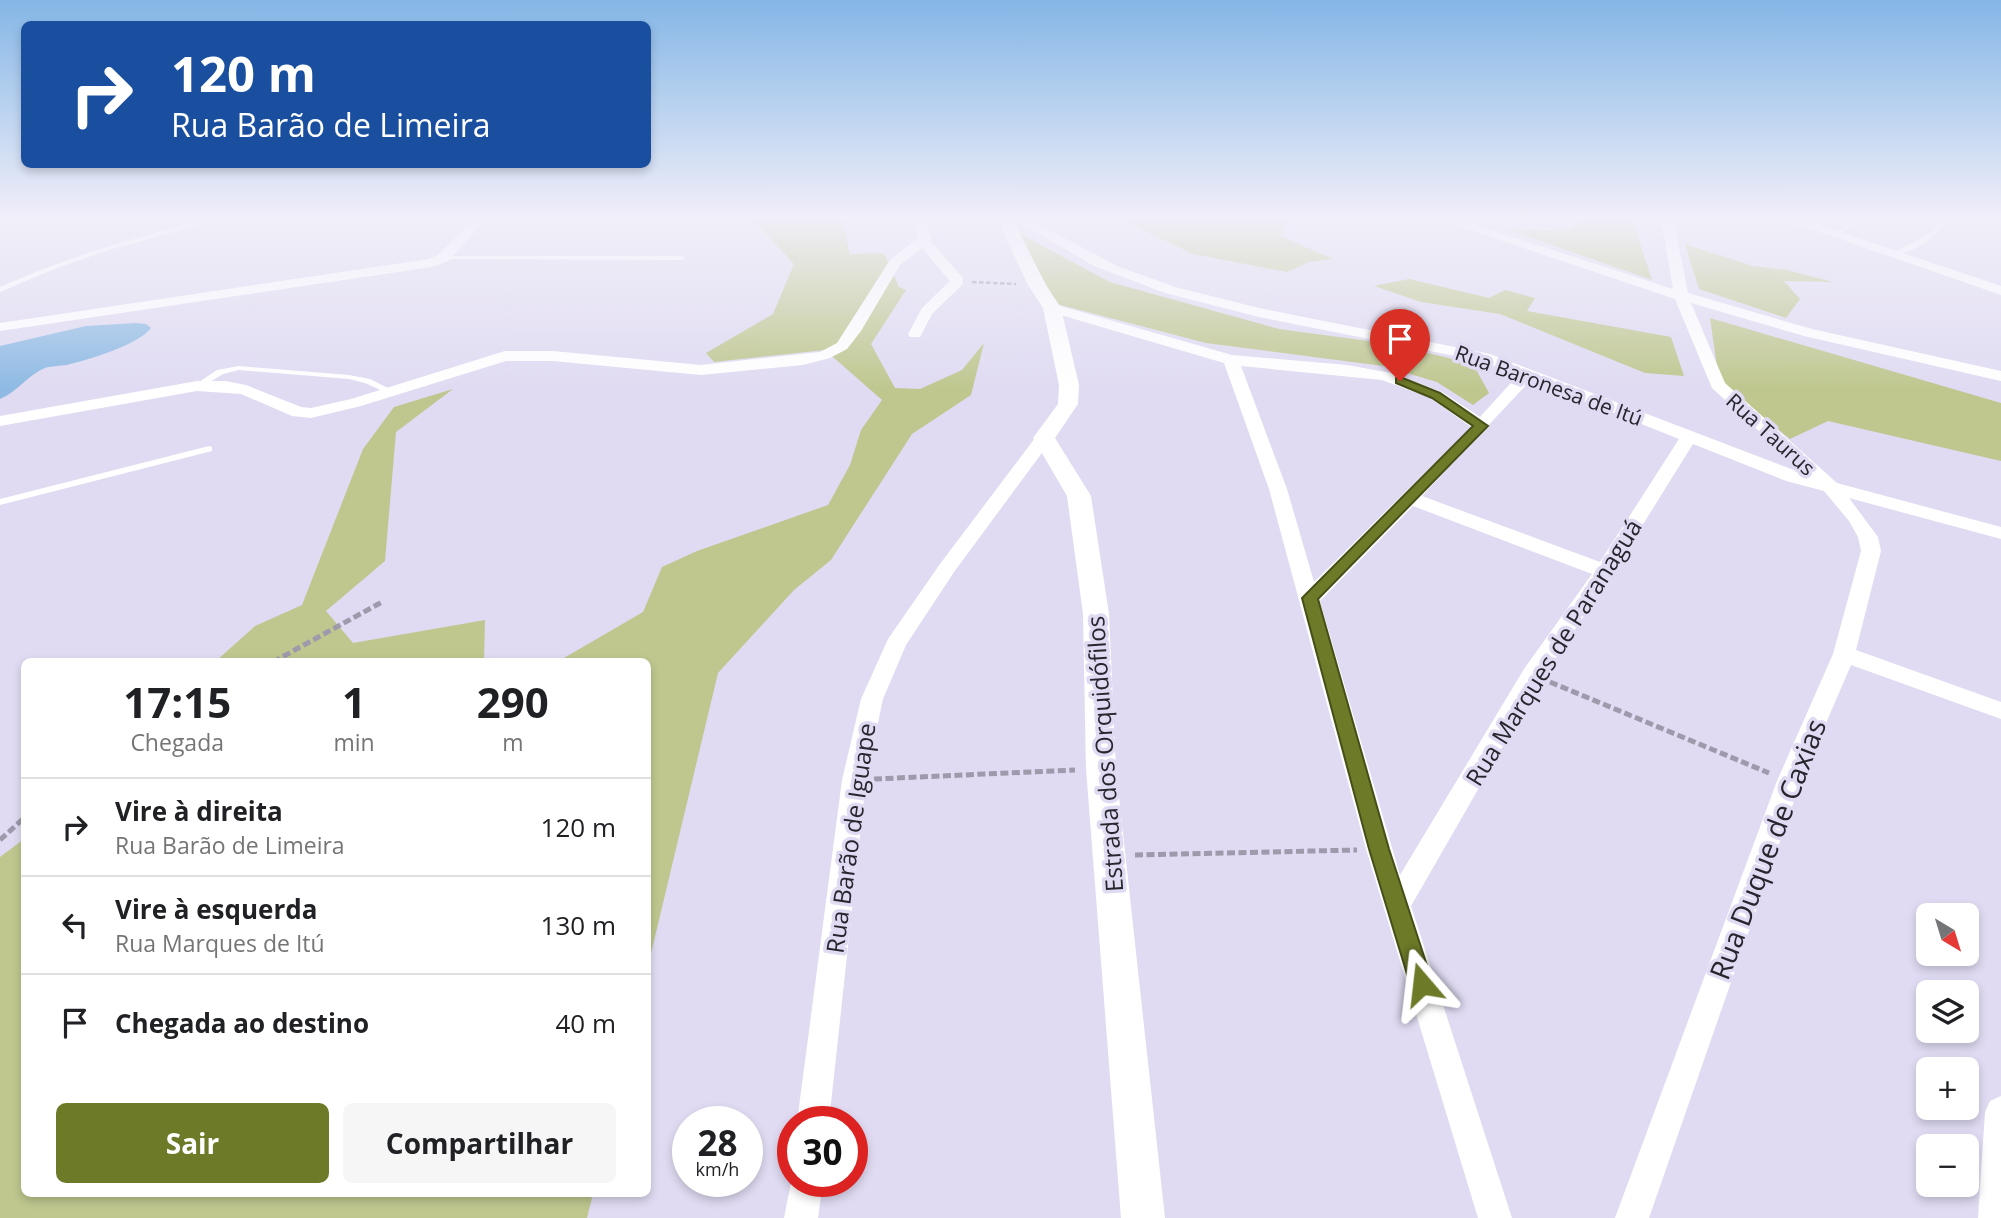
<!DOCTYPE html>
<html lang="pt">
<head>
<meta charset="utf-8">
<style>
	body { margin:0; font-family:"Open Sans",sans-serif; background:#f6f6f6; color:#202124; height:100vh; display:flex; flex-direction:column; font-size:26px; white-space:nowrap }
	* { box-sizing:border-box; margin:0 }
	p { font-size:23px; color:#757577 }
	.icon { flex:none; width:38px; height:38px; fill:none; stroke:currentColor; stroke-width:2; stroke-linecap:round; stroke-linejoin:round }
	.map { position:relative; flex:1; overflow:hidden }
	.sheet { position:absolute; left:21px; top:658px; width:630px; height:539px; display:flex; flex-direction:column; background:#fff; border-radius:10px; box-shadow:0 4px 10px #0003 }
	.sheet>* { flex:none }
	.guide { position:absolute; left:21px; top:21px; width:630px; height:147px; border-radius:10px; box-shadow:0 4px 10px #0003; background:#1a4fa0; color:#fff; overflow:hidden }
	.needle { width:46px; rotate:142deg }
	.fabs { position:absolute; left:1916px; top:903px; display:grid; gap:14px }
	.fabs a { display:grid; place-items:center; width:63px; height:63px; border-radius:10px; background:#fff; box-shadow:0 4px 10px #0003; font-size:35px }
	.speed { position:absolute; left:672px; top:1106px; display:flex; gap:14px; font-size:35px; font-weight:700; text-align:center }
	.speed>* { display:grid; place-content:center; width:91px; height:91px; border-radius:50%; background:#fff; box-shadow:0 4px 10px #0003; line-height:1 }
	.speed small { font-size:18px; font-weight:400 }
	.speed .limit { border:10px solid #d22; background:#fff; color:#111 }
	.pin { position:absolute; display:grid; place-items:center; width:60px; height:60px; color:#fff; margin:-72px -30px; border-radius:50% 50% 50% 0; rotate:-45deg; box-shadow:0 0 7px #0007 }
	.pin .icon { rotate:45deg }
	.me { position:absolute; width:77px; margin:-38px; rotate:343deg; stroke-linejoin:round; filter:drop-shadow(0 0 5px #0008) }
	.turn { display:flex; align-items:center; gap:24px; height:147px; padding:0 35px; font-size:32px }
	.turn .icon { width:91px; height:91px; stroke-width:2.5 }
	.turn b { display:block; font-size:49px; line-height:60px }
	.eta { display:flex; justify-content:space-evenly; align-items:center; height:119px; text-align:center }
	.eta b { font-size:42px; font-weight:700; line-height:49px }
	.button { display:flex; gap:14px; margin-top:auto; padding:14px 35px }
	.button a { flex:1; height:80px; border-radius:10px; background:#6d7a27; color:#fff; font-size:28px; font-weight:700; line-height:80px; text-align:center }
	.button a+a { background:#f6f6f6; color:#202124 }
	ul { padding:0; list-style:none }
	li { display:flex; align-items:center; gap:21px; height:98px; padding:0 35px; border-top:2px solid #e0e0e0 }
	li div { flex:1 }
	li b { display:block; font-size:26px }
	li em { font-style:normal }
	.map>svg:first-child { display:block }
	.green { fill:#bfc78f }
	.water { fill:#8ebae3 }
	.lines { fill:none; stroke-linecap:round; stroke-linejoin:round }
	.path-far1 { stroke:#9e9aac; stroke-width:2.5; stroke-dasharray:4.5 2.5; stroke-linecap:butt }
	.path { stroke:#9e9aac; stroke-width:5; stroke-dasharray:8 3.5; stroke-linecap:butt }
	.service { fill:#fff; fill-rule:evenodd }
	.minor { fill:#fff; fill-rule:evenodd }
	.tertiary { fill:#fff; fill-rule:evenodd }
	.route { fill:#6d7a27; stroke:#474f19; stroke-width:2 }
	.labels { text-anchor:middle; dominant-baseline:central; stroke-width:7; stroke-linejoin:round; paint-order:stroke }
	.far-street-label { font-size:21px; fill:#27252d; stroke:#e0dbf2 }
	.street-label { font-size:24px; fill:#27252d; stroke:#e0dbf2 }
	.near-street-label { font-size:28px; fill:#27252d; stroke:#e0dbf2 }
</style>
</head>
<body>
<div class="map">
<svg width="2001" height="1218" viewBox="0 0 2001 1218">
	<rect width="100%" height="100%" fill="#e0dbf2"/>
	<path class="green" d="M 751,218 L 842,218 L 850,254 L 884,253 L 899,287 L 906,290 L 871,344 L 895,388 L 920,389 L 962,370 L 984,343 L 971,395 L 912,434 L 831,560 L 794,590 L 718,673 L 648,966 L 648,662 L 557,662 L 643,612 L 662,567 L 697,551 L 828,505 L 850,465 L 861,430 L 882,400 L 825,350 L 714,362 L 706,353 L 773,314 L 794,264 Z
		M 1116,218 L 1288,218 L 1281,236 L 1333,259 L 1309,262 L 1287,272 L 1193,254 Z
		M 1585,218 L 1632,218 L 1652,280 L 1506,229 L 1569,231 Z
		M 1017,232 L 1110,282 L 1279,329 L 1391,344 L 1473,364 L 1489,393 L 1473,405 L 1437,382 L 1383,366 L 1206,343 L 1053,303 Z
		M 1685,244 L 1753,266 L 1787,270 L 1833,282 L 1784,281 L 1800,299 L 1786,318 L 1699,289 Z
		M 1409,279 L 1489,298 L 1505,290 L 1535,298 L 1527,311 L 1671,337 L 1684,376 L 1645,373 L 1500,314 L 1421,302 L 1374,286 Z
		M 1710,318 L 2001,403 L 2001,461 L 1828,421 L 1790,439 L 1719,381 Z
		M 453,389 L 396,432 L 385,561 L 326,611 L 353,643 L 485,620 L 484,661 L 216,661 L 255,626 L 302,605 L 363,449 L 394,407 Z
		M 24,839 L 24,1194 L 593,1194 L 587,1218 L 0,1218 L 0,857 Z"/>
	<path class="water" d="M 135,323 L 146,324 L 151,328 C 137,346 89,359 67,365 C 60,366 51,366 45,368 C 28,375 17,392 0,399 L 0,346 L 86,326 Z"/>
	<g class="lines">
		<path class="path-far1" d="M 972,282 L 1016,284"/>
		<path class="path" d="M 273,662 L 382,602
			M 1550,682 L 1769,773
			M 874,779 L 1075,770
			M 0,840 L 24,818
			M 1135,855 L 1357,850"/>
		<path class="service" d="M 215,218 L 226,218 L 112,249 L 57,268 L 0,292 L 0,287 C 69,256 141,235 215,218 Z
			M 1853,218 L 1860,218 L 1839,236 L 1835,236 L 1835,234 Z
			M 1941,218 L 1948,218 L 1949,220 C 1937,236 1913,254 1893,255 L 1893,253 L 1927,235 L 1943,220 Z
			M 443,256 L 682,256 L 685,258 L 682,260 L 441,259 L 440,258 Z
			M 239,366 L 349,375 L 370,379 L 394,391 L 390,393 L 387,393 L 365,383 L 349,379 L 239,370 L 223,374 L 200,388 L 197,388 L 193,386 L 217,370 Z
			M 209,446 L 212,447 L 212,451 L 0,505 L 0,499 Z"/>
		<path class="minor" d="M 475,218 L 488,218 L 448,261 L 432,267 L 0,331 L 0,323 L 429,259 L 438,255 Z
			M 913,218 L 925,218 L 932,243 L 963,278 L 963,284 L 932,314 L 920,337 L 910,337 L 908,334 L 922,308 L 950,281 L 922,248 L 900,265 L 861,331 L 847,349 L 830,358 L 803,365 L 701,375 L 553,361 L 506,361 L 361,406 L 311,418 L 292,416 L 241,394 L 197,391 L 0,426 L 0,416 L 197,381 L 226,381 L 246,385 L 301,407 L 311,408 L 351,399 L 505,351 L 553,351 L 701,365 L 820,352 L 837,343 L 890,260 L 918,238 Z
			M 1012,218 L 1027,218 L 1117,266 L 1175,287 L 1259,308 L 1490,354 L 1807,475 L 1712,388 L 1675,299 L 1435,218 L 1454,218 L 1673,289 L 1661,218 L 1673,218 L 1688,293 L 1812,329 L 2001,371 L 2001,381 L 1804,336 L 1691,303 L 1725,383 L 1837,483 L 2001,527 L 2001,539 L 1849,498 L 1878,537 L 1881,551 L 1856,650 L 2001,702 L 2001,719 L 1851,665 L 1801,781 L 1649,1218 L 1615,1218 L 1777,781 L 1833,654 L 1861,551 L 1858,537 L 1849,521 L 1824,491 L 1786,481 L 1693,444 L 1614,571 L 1541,680 L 1411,906 L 1512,1218 L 1478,1218 L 1366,849 L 1269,489 L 1224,363 L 1047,311 L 1045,308 L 1052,304 L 1057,305 L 1232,355 L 1347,365 L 1391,373 L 1442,392 L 1480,417 L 1518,375 L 1480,361 L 1259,317 L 1165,293 L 1094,266 ZM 1241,366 L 1382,380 L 1430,398 L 1471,427 L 1314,582 L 1287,489 ZM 1531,380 L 1679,439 L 1600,562 L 1422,496 ZM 1413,506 L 1592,574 L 1524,669 L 1400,875 L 1320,601 Z
			M 1780,218 L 1798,218 L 2001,286 L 2001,295 Z
			M 1044,433 L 1053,438 L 954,572 L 906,645 L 883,699 L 866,780 L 829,1122 L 797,1122 L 842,780 L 861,699 L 888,639 L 940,564 L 1038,434 Z
			M 2001,1096 L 2001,1218 L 1978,1218 L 1985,1112 L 1990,1101 Z
			M 793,1172 L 793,1181 L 823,1181 L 818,1218 L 784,1218 Z"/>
		<path class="tertiary" d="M 1000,218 L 1016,218 L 1020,234 L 1046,285 L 1061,308 L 1079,385 L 1078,404 L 1055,438 L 1091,496 L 1109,614 L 1116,769 L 1165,1218 L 1121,1218 L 1086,769 L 1083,614 L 1067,496 L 1033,438 L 1058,404 L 1059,385 L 1043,308 L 1028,285 L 1004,234 Z"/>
	</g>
	<linearGradient id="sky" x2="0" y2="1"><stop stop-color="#84b6e6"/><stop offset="0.56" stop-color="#f1eff9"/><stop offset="1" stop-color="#f1eff9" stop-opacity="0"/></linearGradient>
	<rect width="2001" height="389" fill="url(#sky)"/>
	<path class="route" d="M 1400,377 L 1440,393 L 1488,426 L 1318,599 L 1389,849 L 1433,984 L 1429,991 L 1422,994 L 1414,991 L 1410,984 L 1369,849 L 1302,598 L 1473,426 L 1432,398 L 1396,383 L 1396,378 Z"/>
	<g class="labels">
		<g class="far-street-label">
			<text transform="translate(1549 385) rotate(20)">Rua Baronesa de Itú</text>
			<text transform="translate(1771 434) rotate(42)">Rua Taurus</text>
		</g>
		<g class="street-label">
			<text transform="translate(1553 652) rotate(-58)">Rua Marques de Paranaguá</text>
			<text transform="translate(1104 754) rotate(-94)">Estrada dos Orquidófilos</text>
			<text transform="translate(850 838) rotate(-82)">Rua Barão de Iguape</text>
		</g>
		<g class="near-street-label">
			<text transform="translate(1767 849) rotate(-69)">Rua Duque de Caxias</text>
		</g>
	</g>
</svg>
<div class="fabs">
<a><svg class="needle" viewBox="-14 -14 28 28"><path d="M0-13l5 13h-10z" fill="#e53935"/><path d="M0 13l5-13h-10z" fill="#757577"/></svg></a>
<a><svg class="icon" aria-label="layers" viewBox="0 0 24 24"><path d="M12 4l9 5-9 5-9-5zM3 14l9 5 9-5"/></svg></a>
<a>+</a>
<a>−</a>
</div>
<div class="speed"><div>28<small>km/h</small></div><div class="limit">30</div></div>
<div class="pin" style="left:1400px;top:381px;background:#d93025"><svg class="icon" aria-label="arrive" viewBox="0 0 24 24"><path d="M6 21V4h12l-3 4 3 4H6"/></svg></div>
<svg class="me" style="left:1422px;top:984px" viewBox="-20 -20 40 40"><path d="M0-17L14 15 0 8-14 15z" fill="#6d7a27" stroke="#fff" stroke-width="4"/></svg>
<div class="guide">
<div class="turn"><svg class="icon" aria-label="right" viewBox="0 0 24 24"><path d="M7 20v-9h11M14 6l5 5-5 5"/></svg><div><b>120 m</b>Rua Barão de Limeira</div></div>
</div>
<section class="sheet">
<div class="eta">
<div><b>17:15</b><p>Chegada</p></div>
<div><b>1</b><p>min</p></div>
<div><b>290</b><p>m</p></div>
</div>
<ul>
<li><svg class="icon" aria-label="right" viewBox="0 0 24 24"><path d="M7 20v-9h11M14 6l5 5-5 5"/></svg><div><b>Vire à direita</b><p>Rua Barão de Limeira</p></div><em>120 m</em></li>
<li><svg class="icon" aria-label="left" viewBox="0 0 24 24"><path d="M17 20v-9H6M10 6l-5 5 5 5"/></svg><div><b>Vire à esquerda</b><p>Rua Marques de Itú</p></div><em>130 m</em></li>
<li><svg class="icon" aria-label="arrive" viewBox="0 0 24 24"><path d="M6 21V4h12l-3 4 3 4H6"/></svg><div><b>Chegada ao destino</b></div><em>40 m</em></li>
</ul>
<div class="button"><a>Sair</a><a>Compartilhar</a></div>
</section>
</div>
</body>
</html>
